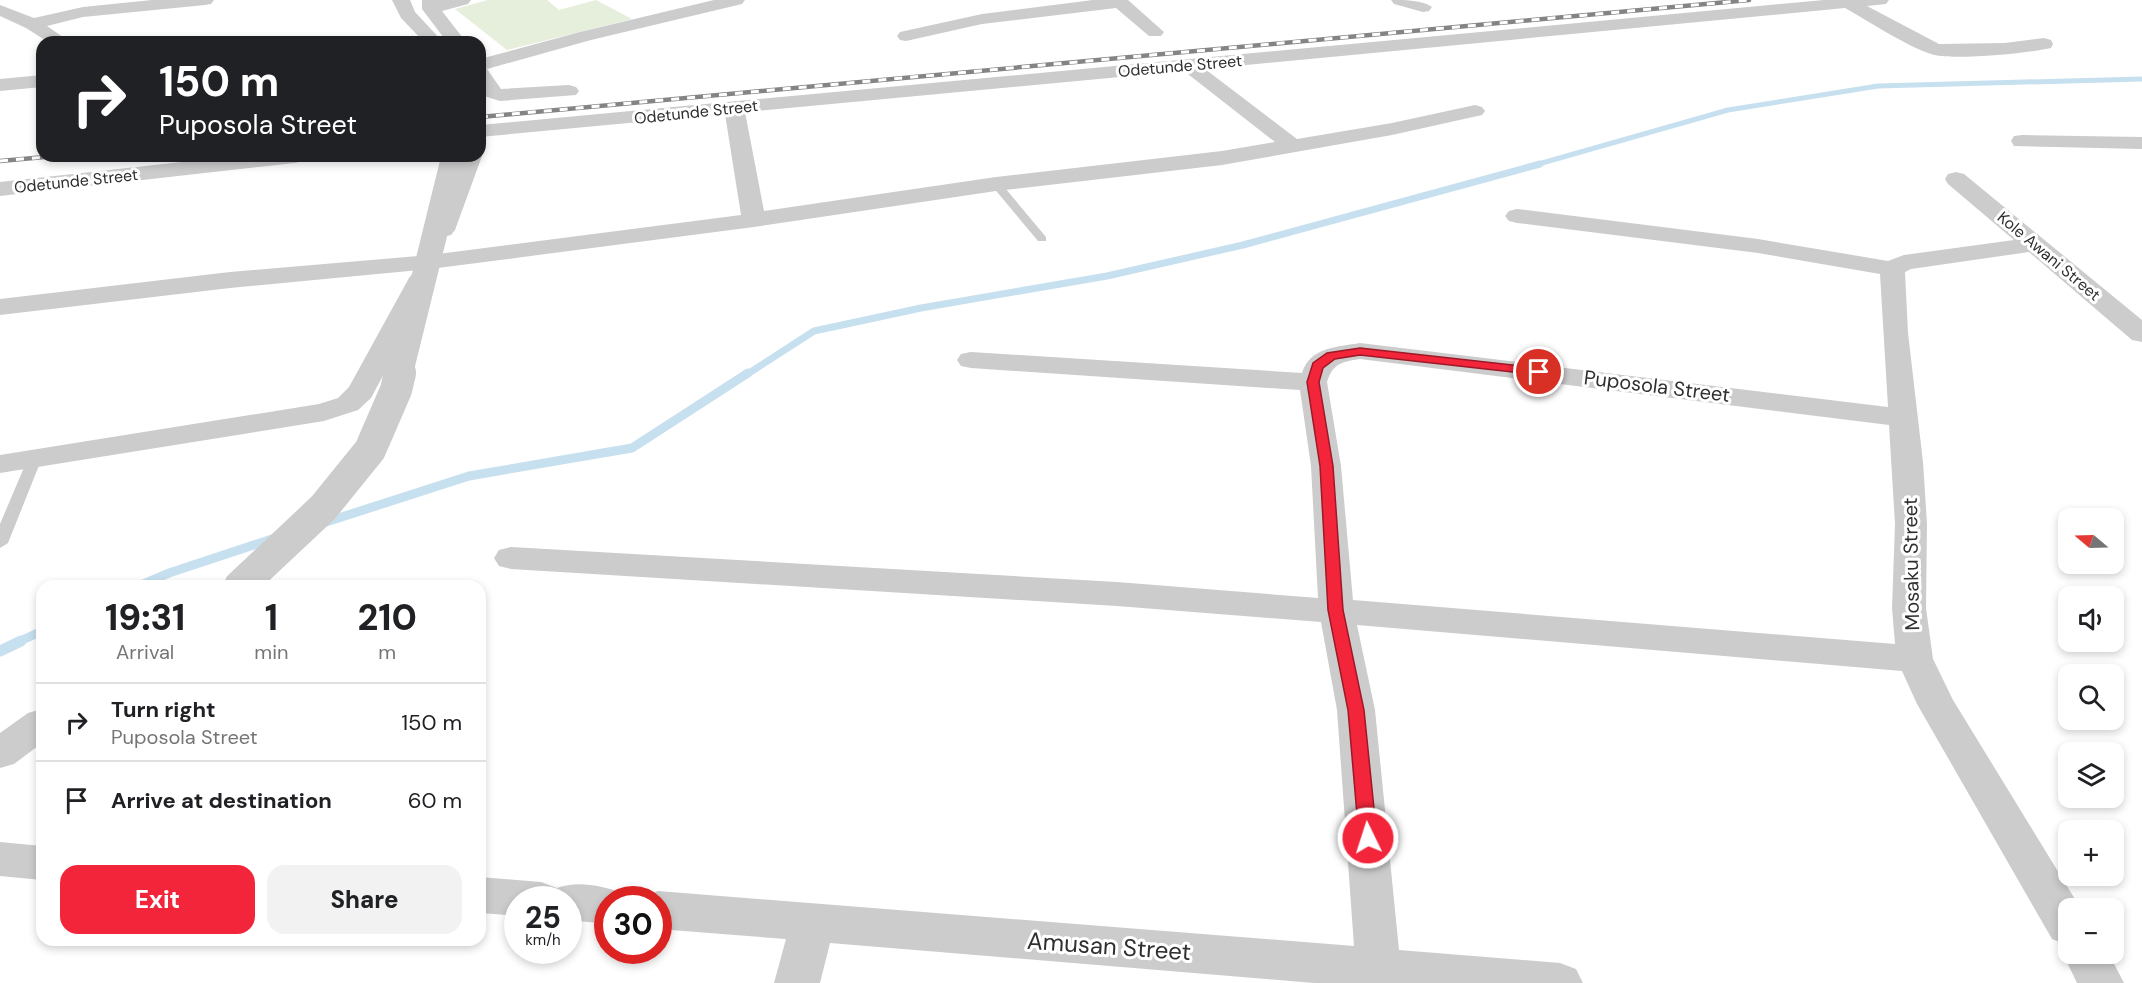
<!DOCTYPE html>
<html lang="en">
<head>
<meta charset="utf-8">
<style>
	body { margin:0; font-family:"DM Sans",sans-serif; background:#f2f2f2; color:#202124; height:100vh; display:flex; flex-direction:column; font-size:22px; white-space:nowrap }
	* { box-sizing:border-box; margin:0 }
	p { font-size:20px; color:#757577 }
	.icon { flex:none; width:33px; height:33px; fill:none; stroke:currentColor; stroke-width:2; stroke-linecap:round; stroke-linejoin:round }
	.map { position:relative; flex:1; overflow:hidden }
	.side { position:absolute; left:36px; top:580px; width:450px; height:366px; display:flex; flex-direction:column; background:#fff; border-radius:18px; box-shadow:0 3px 9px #0003 }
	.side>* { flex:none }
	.banner { position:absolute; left:36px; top:36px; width:450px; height:126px; border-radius:18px; box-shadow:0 3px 9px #0003; background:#202124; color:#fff; overflow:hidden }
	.needle { width:39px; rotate:289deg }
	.fabs { position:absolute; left:2058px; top:508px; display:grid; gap:12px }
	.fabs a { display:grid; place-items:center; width:66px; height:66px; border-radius:12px; background:#fff; box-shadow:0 3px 9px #0003; font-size:30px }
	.speed { position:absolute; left:504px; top:886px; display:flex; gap:12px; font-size:30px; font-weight:700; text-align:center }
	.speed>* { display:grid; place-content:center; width:78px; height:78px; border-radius:50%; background:#fff; box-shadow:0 3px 9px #0003; line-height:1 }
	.speed small { font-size:15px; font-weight:400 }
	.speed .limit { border:9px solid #d22; background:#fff; color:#111 }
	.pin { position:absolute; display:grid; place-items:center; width:51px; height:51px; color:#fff; margin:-26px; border:3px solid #fff; border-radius:50%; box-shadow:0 2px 6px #0007 }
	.me { position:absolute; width:66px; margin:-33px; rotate:356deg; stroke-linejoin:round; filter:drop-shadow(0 0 4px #0008) }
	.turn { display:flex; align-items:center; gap:21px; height:126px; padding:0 24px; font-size:27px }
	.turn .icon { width:78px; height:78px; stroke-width:2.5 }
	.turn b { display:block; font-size:42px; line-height:51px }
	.eta { display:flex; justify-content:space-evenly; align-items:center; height:102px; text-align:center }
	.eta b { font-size:36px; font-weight:800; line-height:42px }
	.cta { display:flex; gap:12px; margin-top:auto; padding:12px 24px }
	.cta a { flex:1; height:69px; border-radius:18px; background:#f3253b; color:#fff; font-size:24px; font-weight:800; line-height:69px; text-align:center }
	.cta a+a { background:#f2f2f2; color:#202124 }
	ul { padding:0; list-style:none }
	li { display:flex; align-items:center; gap:18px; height:78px; padding:0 24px; border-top:2px solid #e0e0e0 }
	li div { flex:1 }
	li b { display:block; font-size:22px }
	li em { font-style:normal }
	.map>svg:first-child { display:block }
	.green { fill:#e6eedc }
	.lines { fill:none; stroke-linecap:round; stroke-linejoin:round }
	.stream-far3 { stroke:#c7e0ef; stroke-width:5 }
	.stream-far2 { stroke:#c7e0ef; stroke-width:7 }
	.stream-far1 { stroke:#c7e0ef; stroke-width:9 }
	.stream { stroke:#c7e0ef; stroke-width:11 }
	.service { fill:#ccc; fill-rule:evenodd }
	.minor { fill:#ccc; fill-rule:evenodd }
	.rail-casing { stroke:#848484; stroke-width:4.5 }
	.rail { stroke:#fff; stroke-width:3; stroke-dasharray:8; stroke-linecap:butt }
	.minor-bridge-far2 { stroke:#ccc; stroke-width:20 }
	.minor-bridge-far1 { stroke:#ccc; stroke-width:25 }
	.minor-bridge { stroke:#ccc; stroke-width:32 }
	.route { fill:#f3253b; stroke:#9e1826; stroke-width:1.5 }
	.labels { text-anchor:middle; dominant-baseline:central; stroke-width:6; stroke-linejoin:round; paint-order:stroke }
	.far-street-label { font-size:16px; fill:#2f2f2f; stroke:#fff }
	.street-label { font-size:20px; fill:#2f2f2f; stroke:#fff }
	.near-street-label { font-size:24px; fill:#2f2f2f; stroke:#fff }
</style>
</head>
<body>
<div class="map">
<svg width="2142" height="983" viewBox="0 0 2142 983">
	<rect width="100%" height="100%" fill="#fff"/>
	<path class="green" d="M 488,0 L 547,0 L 559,10 L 596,0 L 632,19 L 507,50 L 455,9 Z"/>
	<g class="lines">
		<path class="stream-far3" d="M 1535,165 L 1728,110 L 1878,86 L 2142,79"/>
		<path class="stream-far2" d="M 746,375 L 814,331 L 921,308 L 1107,276 L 1243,245 L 1540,164"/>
		<path class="stream-far1" d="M 323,523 L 469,476 L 632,448 L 748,373
			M 139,586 L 169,573 L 275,538
			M 18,642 L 42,631"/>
		<path class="stream" d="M 0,651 L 21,641"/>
		<path class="service" d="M 996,181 L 1000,182 L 1046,237 L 1046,241 L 1038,241 L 992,186 L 991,184 Z
			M 35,454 L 42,458 L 8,543 L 0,548 L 0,524 L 28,458 Z"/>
		<path class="minor" d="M 152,0 L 214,0 L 211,4 L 205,5 L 83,17 L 47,26 L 70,42 L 48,42 L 26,28 L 0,16 L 0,5 L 34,18 L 83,7 Z
			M 392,0 L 410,0 L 415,12 L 443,42 L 424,42 L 401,18 Z
			M 422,0 L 471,0 L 468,4 L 442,11 L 466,42 L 447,42 L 422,9 Z
			M 714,0 L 745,0 L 742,4 L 591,40 L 487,69 L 501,89 L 569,85 L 576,87 L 579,91 L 576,95 L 500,101 L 484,96 L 480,90 L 480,59 L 580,32 Z
			M 1093,0 L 1128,0 L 1164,32 L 1161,36 L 1149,36 L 1116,8 L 982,24 L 906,41 L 900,40 L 897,36 L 900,32 L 982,14 Z
			M 1391,0 C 1404,0 1423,0 1432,7 L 1429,11 L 1423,12 L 1394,4 Z
			M 1824,0 L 1889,0 L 1886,4 L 1867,6 L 1939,44 L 2005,43 L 2044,38 L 2051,40 L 2053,44 L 2051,48 C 2029,53 1950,61 1931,54 C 1906,46 1870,22 1845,8 L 1205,69 L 1297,139 L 1392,123 L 1475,105 L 1482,107 L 1485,111 L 1482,115 L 1392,135 L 1222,165 L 996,191 L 754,227 L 430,269 L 230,288 L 0,315 L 0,299 L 230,272 L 430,255 L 741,215 L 725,114 L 480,137 L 480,125 ZM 1184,71 L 1275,142 L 1222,151 L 996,177 L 764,211 L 745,112 Z
			M 42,75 L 42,87 L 0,91 L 0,79 Z
			M 2022,135 L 2142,137 L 2142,149 L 2014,146 L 2011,141 L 2014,136 Z
			M 480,153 L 482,156 L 455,230 L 451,235 L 443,237 L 435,235 L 431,230 L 460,156 L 480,156 Z
			M 236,156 L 306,156 L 303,161 L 295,163 L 0,196 L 0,182 Z
			M 1956,172 L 1964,174 L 2142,320 L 2142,342 L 2132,340 L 2029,252 L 1911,269 L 1905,272 L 1908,333 L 1923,462 L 1927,524 L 1926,608 L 1933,659 L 1953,700 L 2081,909 L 2068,909 L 2068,954 L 2109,954 L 2124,983 L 2077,983 L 2063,954 L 2067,945 L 2052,939 L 1917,704 L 1902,671 L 1357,625 L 1375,710 L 1399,950 L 1560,963 L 1576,969 L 1583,983 L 1314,983 L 830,943 L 820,983 L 774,983 L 786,939 L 658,929 L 658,900 L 641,900 L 643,897 L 658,891 L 1354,946 L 1337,710 L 1321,622 L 1117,606 L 511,569 L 499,566 L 494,558 L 499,550 L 511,547 L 1117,582 L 1318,598 L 1311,466 L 1300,390 L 971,368 L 961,366 L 957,360 L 961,354 L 971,352 L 1302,373 C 1310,347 1337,347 1360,343 L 1888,407 L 1880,274 L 1758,253 L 1517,223 L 1509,221 L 1505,216 L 1509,211 L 1517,209 L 1758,239 L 1888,261 L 1904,255 L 2014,240 L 1948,184 L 1945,179 L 1948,174 ZM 1360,359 L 1889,425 L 1895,524 L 1892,608 L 1895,644 L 1353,600 L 1341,466 L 1327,382 C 1333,363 1342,362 1360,359 Z
			M 422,270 L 431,273 L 435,278 L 371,398 L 358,410 L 324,421 L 0,473 L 0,455 L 319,404 L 338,398 L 349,387 L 409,278 L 413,273 Z
			M 42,709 L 42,743 L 14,764 L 0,768 L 0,733 L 28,713 Z
			M 0,842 L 42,846 L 42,880 L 0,876 Z
			M 480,877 L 541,882 L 557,888 C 577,880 603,886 623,893 L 627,900 L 608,900 L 608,924 L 568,920 L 568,900 L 518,900 L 518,916 L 480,913 Z"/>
		<defs>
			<path id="rail" d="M 480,117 L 1749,0
				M 0,161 L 56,156"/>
		</defs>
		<use href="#rail" class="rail-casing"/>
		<use href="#rail" class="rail"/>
		<path class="minor-bridge-far2" d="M 452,165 L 454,156"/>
		<path class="minor-bridge-far1" d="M 400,375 L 452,164"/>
		<path class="minor-bridge" d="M 240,586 L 323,508 L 370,450 L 396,390 L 400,373"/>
	</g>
	<path class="route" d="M 1360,348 L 1539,368 L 1545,372 L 1539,375 L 1360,355 L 1335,359 L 1323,368 L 1319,382 L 1333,466 L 1343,610 L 1364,710 L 1377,838 L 1374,843 L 1368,845 L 1361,843 L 1359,838 L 1348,710 L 1328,610 L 1320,466 L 1307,382 L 1313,363 L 1327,353 Z"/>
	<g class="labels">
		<g class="far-street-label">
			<text transform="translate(1180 66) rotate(-5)">Odetunde Street</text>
			<text transform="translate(696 112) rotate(-6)">Odetunde Street</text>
			<text transform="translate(76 181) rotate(-6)">Odetunde Street</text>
			<text transform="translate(2049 256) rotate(40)">Kole Awani Street</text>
		</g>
		<g class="street-label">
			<text transform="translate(1657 386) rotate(7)">Puposola Street</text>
			<text transform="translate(1911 564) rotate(-91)">Mosaku Street</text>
		</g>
		<g class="near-street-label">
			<text transform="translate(1109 946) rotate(4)">Amusan Street</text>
		</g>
	</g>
</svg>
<div class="fabs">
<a><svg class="needle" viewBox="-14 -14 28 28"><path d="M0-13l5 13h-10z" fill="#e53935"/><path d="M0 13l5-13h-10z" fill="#757577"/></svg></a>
<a><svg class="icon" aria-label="sound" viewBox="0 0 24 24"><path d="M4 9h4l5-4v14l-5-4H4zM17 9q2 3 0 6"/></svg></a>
<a><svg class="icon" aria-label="search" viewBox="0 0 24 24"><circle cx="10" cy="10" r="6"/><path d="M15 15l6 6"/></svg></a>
<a><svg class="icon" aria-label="layers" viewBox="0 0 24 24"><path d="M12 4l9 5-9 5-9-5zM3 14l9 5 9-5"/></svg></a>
<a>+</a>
<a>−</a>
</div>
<div class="speed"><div>25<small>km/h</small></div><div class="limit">30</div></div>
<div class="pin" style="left:1539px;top:372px;background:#d93025"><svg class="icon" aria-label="arrive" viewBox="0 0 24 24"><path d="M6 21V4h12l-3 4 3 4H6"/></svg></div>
<svg class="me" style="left:1368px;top:838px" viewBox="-20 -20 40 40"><circle r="17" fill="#f3253b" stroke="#fff" stroke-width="3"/><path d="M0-11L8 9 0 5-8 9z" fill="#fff"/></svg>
<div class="banner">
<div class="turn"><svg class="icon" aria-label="right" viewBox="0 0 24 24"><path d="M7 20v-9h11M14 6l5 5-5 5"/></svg><div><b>150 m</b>Puposola Street</div></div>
</div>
<section class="side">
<div class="eta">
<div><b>19:31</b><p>Arrival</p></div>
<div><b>1</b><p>min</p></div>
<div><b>210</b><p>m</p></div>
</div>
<ul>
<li><svg class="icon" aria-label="right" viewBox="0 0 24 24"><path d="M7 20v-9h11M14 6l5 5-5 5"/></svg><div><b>Turn right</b><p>Puposola Street</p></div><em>150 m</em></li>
<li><svg class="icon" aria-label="arrive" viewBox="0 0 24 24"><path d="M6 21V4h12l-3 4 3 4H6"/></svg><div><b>Arrive at destination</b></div><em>60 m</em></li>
</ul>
<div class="cta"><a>Exit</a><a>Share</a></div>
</section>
</div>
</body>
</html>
